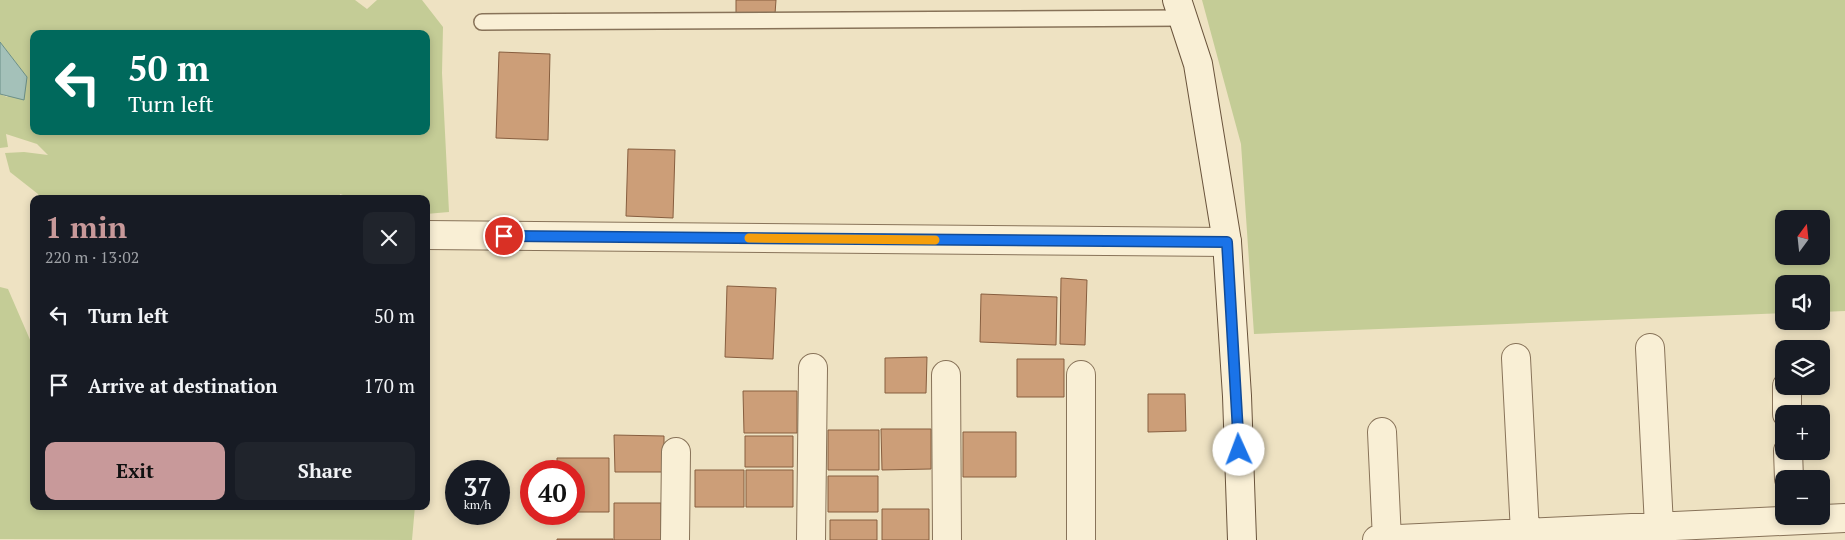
<!DOCTYPE html>
<html lang="en">
<head>
<meta charset="utf-8">
<style>
	body { margin:0; font-family:"PT Serif",serif; background:#20242c; color:#f1f3f6; height:100vh; display:flex; flex-direction:column; font-size:19px; white-space:nowrap }
	* { box-sizing:border-box; margin:0 }
	p { font-size:16px; color:#9ea1a6 }
	.icon { flex:none; width:28px; height:28px; fill:none; stroke:currentColor; stroke-width:2; stroke-linecap:round; stroke-linejoin:round }
	.map { position:relative; flex:1; overflow:hidden }
	.drawer { position:absolute; left:30px; top:195px; width:400px; height:315px; display:flex; flex-direction:column; background:#171b24; border-radius:10px; box-shadow:0 2px 8px #0003 }
	.drawer>* { flex:none }
	.banner { position:absolute; left:30px; top:30px; width:400px; height:105px; border-radius:10px; box-shadow:0 2px 8px #0003; background:#00695c; color:#fff; overflow:hidden }
	.needle { width:32px; rotate:15deg }
	.fabs { position:absolute; left:1775px; top:210px; display:grid; gap:10px }
	.fabs a { display:grid; place-items:center; width:55px; height:55px; border-radius:10px; background:#171b24; box-shadow:0 2px 8px #0003; font-size:25px }
	.speed { position:absolute; left:445px; top:460px; display:flex; gap:10px; font-size:25px; font-weight:700; text-align:center }
	.speed>* { display:grid; place-content:center; width:65px; height:65px; border-radius:50%; background:#171b24; box-shadow:0 2px 8px #0003; line-height:1 }
	.speed small { font-size:12px; font-weight:400 }
	.speed .limit { border:8px solid #d22; background:#fff; color:#111 }
	.pin { position:absolute; display:grid; place-items:center; width:42px; height:42px; color:#fff; margin:-21px; border:2px solid #fff; border-radius:50%; box-shadow:0 1px 5px #0007 }
	.me { position:absolute; width:55px; margin:-28px; rotate:358deg; stroke-linejoin:round; filter:drop-shadow(0 0 4px #0008) }
	.turn { display:flex; align-items:center; gap:18px; height:105px; padding:0 15px; font-size:22px }
	.turn .icon { width:65px; height:65px; stroke-width:2.5 }
	.turn b { display:block; font-size:35px; line-height:42px }
	.round { display:grid; place-items:center; flex:none; width:52px; height:52px; border-radius:10px; background:#20242c }
	.headline { display:flex; align-items:center; justify-content:space-between; height:85px; padding:0 15px }
	h1 { font-size:30px; font-weight:600; line-height:38px; color:#c8999a }
	.button { display:flex; gap:10px; margin-top:auto; padding:10px 15px }
	.button a { flex:1; height:58px; border-radius:10px; background:#c8999a; color:#111; font-size:20px; font-weight:600; line-height:58px; text-align:center }
	.button a+a { background:#20242c; color:#f1f3f6 }
	ul { padding:0; list-style:none }
	li { display:flex; align-items:center; gap:15px; height:70px; padding:0 15px }
	li div { flex:1 }
	li b { display:block; font-size:19px }
	li em { font-style:normal }
	.map>svg:first-child { display:block }
	.green { fill:#c4cc96; fill-rule:evenodd }
	.water { fill:#a4c1b9; stroke:#6b8f87 }
	.building { fill:#cc9e78; stroke:#875e3f }
	.lines { fill:none; stroke-linecap:round; stroke-linejoin:round }
	.lane-casing { stroke:#887359; stroke-width:18 }
	.street-casing { stroke:#887359; stroke-width:30 }
	.secondary-casing { stroke:#6a543c; stroke-width:30 }
	.lane { stroke:#f9efd5; stroke-width:15 }
	.street { stroke:#f9efd5; stroke-width:28 }
	.secondary { stroke:#f9efd5; stroke-width:28 }
	.route-casing { stroke:#114b97; stroke-width:12 }
	.route { stroke:#1a73e8; stroke-width:9 }
	.slow { stroke:#f59e0b; stroke-width:9 }
</style>
</head>
<body>
<div class="map">
<svg width="1845" height="540" viewBox="0 0 1845 540">
	<rect width="100%" height="100%" fill="#eee2c2"/>
	<path class="green" d="M 0,0 L 355,0 L 367,9 L 377,0 L 422,0 L 443,27 L 442,73 L 449,212 L 426,214 L 426,199 L 355,199 L 340,194 L 339,199 L 40,199 L 38,194 L 10,172 L 5,153 L 24,152 L 48,155 L 37,144 L 6,134 L 8,147 L 0,148 L 0,94 L 7,97 L 27,77 L 0,42 ZM 34,34 L 426,34 L 426,131 L 34,131 Z
		M 1202,0 L 1845,0 L 1845,311 L 1821,312 L 1821,284 L 1784,284 L 1784,313 L 1254,334 L 1241,144 ZM 1784,219 L 1821,219 L 1821,256 L 1784,256 Z
		M 0,287 L 8,289 L 34,349 L 34,506 L 415,506 L 412,540 L 0,539 Z"/>
	<path class="water" d="M 0,42 L 27,77 L 24,100 L 0,94 Z"/>
	<path class="building" d="M 736,0 L 776,0 L 775,14 L 736,13 Z
		M 499,52 L 550,54 L 548,140 L 496,138 Z
		M 628,149 L 675,150 L 673,218 L 626,216 Z
		M 1061,278 L 1087,280 L 1085,345 L 1060,344 Z
		M 727,286 L 776,288 L 773,359 L 725,357 Z
		M 981,294 L 1057,297 L 1056,345 L 980,342 Z
		M 927,357 L 926,393 L 885,393 L 885,358 Z
		M 1017,359 L 1064,359 L 1064,397 L 1017,397 Z
		M 743,391 L 797,391 L 797,433 L 744,433 Z
		M 1148,394 L 1185,394 L 1186,431 L 1148,432 Z
		M 881,429 L 931,429 L 931,469 L 882,470 Z
		M 828,430 L 879,430 L 879,470 L 828,470 Z
		M 963,432 L 1016,432 L 1016,477 L 963,477 Z
		M 614,435 L 664,436 L 664,472 L 615,472 Z
		M 745,436 L 793,436 L 793,467 L 745,467 Z
		M 557,458 L 609,458 L 609,512 L 574,512 L 574,471 L 557,471 Z
		M 695,470 L 744,470 L 744,507 L 695,507 Z
		M 746,470 L 793,470 L 793,507 L 746,507 Z
		M 828,476 L 878,476 L 878,512 L 828,512 Z
		M 614,503 L 661,503 L 661,540 L 614,540 Z
		M 882,509 L 929,509 L 929,540 L 882,540 Z
		M 830,520 L 877,520 L 877,540 L 830,540 Z
		M 557,539 L 613,539 L 613,540 L 557,540 Z"/>
	<g class="lines">
		<defs>
			<path id="lane" d="M 482,22 L 1183,18"/>
			<path id="street" d="M 426,235 L 1227,242
				M 1650,348 L 1659,526
				M 1516,358 L 1525,533
				M 946,375 L 947,540
				M 1081,375 L 1081,540
				M 1787,386 L 1787,414
				M 1382,432 L 1387,540
				M 1788,451 L 1789,479
				M 675,540 L 676,452
				M 811,540 L 813,368
				M 1377,540 L 1845,518"/>
			<path id="secondary" d="M 1177,0 L 1198,64 L 1227,242 L 1237,396 L 1242,540"/>
		</defs>
		<use href="#lane" class="lane-casing"/>
		<use href="#street" class="street-casing"/>
		<use href="#secondary" class="secondary-casing"/>
		<use href="#lane" class="lane"/>
		<use href="#street" class="street"/>
		<use href="#secondary" class="secondary"/>
	</g>
	<g class="lines">
		<defs>
			<path id="route" d="M 504,236 L 1227,242 L 1239,450"/>
		</defs>
		<use href="#route" class="route-casing"/>
		<use href="#route" class="route"/>
		<path class="slow" d="M 749,238 L 935,240"/>
	</g>
</svg>
<div class="fabs">
<a><svg class="needle" viewBox="-14 -14 28 28"><path d="M0-13l5 13h-10z" fill="#e53935"/><path d="M0 13l5-13h-10z" fill="#9ea1a6"/></svg></a>
<a><svg class="icon" aria-label="sound" viewBox="0 0 24 24"><path d="M4 9h4l5-4v14l-5-4H4zM17 9q2 3 0 6"/></svg></a>
<a><svg class="icon" aria-label="layers" viewBox="0 0 24 24"><path d="M12 4l9 5-9 5-9-5zM3 14l9 5 9-5"/></svg></a>
<a>+</a>
<a>−</a>
</div>
<div class="speed"><div>37<small>km/h</small></div><div class="limit">40</div></div>
<div class="pin" style="left:504px;top:236px;background:#d93025"><svg class="icon" aria-label="arrive" viewBox="0 0 24 24"><path d="M6 21V4h12l-3 4 3 4H6"/></svg></div>
<svg class="me" style="left:1239px;top:450px" viewBox="-20 -20 40 40"><circle r="19" fill="#fff"/><path d="M0-13L10 11 0 6-10 11z" fill="#1a73e8"/></svg>
<div class="banner">
<div class="turn"><svg class="icon" aria-label="left" viewBox="0 0 24 24"><path d="M17 20v-9H6M10 6l-5 5 5 5"/></svg><div><b>50 m</b>Turn left</div></div>
</div>
<section class="drawer">
<div class="headline"><div><h1>1 min</h1><p>220 m · 13:02</p></div><a class="round"><svg class="icon" aria-label="close" viewBox="0 0 24 24"><path d="M6 6l12 12M18 6L6 18"/></svg></a></div>
<ul>
<li><svg class="icon" aria-label="left" viewBox="0 0 24 24"><path d="M17 20v-9H6M10 6l-5 5 5 5"/></svg><div><b>Turn left</b></div><em>50 m</em></li>
<li><svg class="icon" aria-label="arrive" viewBox="0 0 24 24"><path d="M6 21V4h12l-3 4 3 4H6"/></svg><div><b>Arrive at destination</b></div><em>170 m</em></li>
</ul>
<div class="button"><a>Exit</a><a>Share</a></div>
</section>
</div>
</body>
</html>
